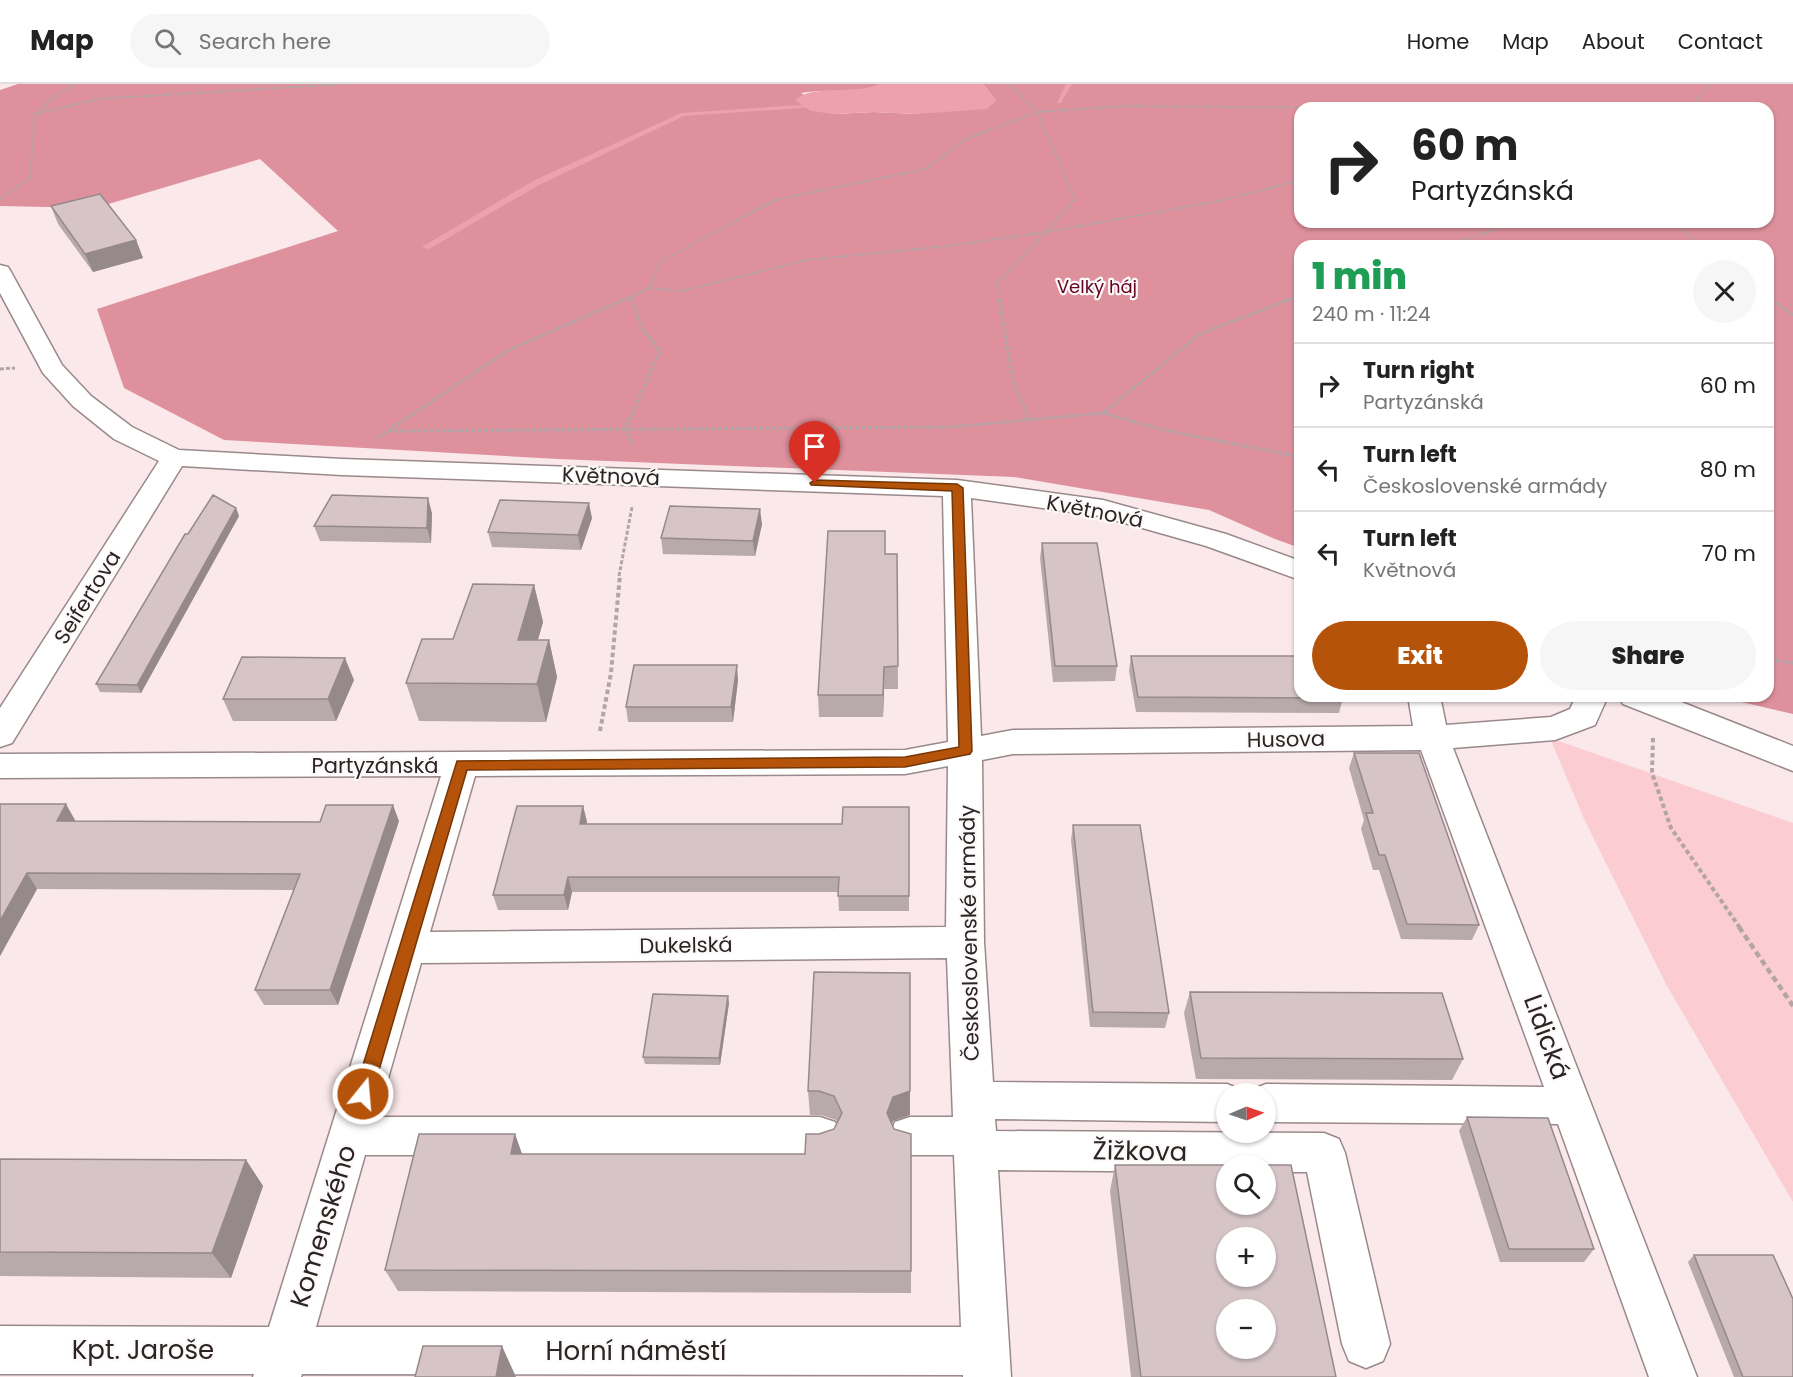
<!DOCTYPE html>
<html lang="en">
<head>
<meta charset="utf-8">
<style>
	body { margin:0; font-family:Poppins,sans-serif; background:#f6f6f6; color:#222; height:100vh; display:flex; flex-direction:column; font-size:22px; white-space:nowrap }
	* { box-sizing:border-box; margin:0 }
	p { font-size:20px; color:#767676 }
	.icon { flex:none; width:33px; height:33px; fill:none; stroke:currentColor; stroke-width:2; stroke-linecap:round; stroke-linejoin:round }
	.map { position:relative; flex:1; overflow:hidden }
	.panel { position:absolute; left:1294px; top:156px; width:480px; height:462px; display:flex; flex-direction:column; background:#fff; border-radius:18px; box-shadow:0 2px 4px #0004 }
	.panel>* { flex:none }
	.guide { position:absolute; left:1294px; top:18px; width:480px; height:126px; border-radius:18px; box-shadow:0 2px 4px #0004; background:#fff; color:#222; overflow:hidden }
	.needle { width:39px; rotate:88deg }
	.controls { position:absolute; left:1216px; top:999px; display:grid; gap:12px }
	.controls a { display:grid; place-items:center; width:60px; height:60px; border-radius:50%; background:#fff; box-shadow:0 2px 4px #0004; font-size:30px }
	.pin { position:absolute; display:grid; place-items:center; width:51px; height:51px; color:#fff; margin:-62px -26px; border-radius:50% 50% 50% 0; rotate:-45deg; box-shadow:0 0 6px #0007 }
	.pin .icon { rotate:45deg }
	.me { position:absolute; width:66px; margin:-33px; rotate:17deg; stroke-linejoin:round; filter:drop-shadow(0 0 4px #0008) }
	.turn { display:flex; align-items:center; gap:21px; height:126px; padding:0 18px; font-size:27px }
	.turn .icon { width:78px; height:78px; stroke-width:2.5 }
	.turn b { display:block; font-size:42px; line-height:51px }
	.round { display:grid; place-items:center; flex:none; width:63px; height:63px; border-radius:32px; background:#f6f6f6 }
	.head { display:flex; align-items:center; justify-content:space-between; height:102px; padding:0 18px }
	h1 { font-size:36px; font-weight:800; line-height:45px; color:#1e9e55 }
	.cta { display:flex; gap:12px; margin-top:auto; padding:12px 18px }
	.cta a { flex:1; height:69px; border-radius:36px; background:#b45309; color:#fff; font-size:24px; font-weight:800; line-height:69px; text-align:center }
	.cta a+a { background:#f6f6f6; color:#222 }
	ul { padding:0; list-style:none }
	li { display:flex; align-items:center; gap:18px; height:84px; padding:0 18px; border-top:2px solid #e0e0e0 }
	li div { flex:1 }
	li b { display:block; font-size:22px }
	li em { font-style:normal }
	header { display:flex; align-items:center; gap:36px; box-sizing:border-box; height:84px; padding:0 30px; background:#fff; border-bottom:2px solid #e0e0e0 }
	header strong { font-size:28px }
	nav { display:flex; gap:33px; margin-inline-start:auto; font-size:21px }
	.search { width:420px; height:54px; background:#f6f6f6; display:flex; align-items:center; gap:15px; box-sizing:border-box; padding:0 21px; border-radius:33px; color:#767676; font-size:22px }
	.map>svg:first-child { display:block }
	.green { fill:#fbccd2 }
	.forest { fill:#de919d; fill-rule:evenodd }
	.water { fill:#eea0ac }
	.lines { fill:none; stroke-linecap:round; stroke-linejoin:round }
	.stream { fill:#eea0ac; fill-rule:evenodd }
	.minor-casing { stroke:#99898b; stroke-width:3 }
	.path-far3 { stroke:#b3a5a6; stroke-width:2; stroke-dasharray:3 1.5; stroke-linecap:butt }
	.path-far2 { stroke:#b3a5a6; stroke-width:3; stroke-dasharray:4 2; stroke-linecap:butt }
	.path-far1 { stroke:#b3a5a6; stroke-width:4; stroke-dasharray:4.5 3; stroke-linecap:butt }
	.path { stroke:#b3a5a6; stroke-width:4.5; stroke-dasharray:6 4; stroke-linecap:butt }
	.minor { fill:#fff; fill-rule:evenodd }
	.wall { fill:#b8a9aa }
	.shaded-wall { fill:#96898b }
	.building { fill:#d6c4c6; stroke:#96898b; stroke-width:1.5; fill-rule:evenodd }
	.route { fill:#b45309; stroke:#753606; stroke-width:1.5 }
	.labels { text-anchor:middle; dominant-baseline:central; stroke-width:4.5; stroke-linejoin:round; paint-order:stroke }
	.far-park-label { font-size:18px; fill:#600224; stroke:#fdf9f9 }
	.street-label { font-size:21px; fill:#2a2425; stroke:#fdf9f9 }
	.near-street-label { font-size:26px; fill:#2a2425; stroke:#fdf9f9 }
</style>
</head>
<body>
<header>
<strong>Map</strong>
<div class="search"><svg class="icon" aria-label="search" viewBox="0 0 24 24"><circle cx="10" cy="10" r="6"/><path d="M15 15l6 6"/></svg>Search here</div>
<nav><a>Home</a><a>Map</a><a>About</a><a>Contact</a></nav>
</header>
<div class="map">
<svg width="1793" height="1293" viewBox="0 0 1793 1293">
	<rect width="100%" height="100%" fill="#fae8ea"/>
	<path class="green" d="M 1550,654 L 1793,739 L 1793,1118 L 1666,900 L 1585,737 Z"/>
	<path class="forest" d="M 18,0 L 881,0 C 857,11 827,4 801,9 L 834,30 L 874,28 L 916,30 L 996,17 L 983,0 L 1793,0 L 1793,630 L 1716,612 L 1768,612 L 1768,162 L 1300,162 L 1300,464 L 1275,455 L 1209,426 L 1014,393 L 558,375 L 224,356 L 124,304 L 97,225 L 338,147 L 260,75 L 95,124 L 0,122 L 0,6 ZM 1300,24 L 1768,24 L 1768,138 L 1300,138 Z"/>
	<path class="water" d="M 881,0 L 983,0 L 996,17 L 987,25 L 916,30 L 874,28 L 834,30 L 811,27 L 795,16 C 811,0 857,11 881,0 Z"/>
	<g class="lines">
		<path class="stream" d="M 1066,0 L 1072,0 L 1061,19 L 1057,19 Z
			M 815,20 L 817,21 L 817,23 L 684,32 L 539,101 L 429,165 L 422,163 L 533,97 L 681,29 Z"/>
		<defs>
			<path id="minor" d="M 0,181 L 8,183 L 11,188 L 62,281 L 91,312 L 132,343 L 179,366 L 342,375 L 957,396 L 1103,416 L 1226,450 L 1300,477 L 1300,496 L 1206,462 L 1100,432 L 971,414 L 981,652 L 1013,646 L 1413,642 L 1408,612 L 1440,612 L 1446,641 L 1551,633 L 1570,625 L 1576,612 L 1608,612 L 1595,641 L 1555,656 L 1453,664 L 1697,1293 L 1649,1293 L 1558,1040 L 1266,1038 L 1266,1010 L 1250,1010 L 1251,1006 L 1266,1000 L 1544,1003 L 1421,666 L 1013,670 L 982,676 L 984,858 L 993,998 L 1227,1000 L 1242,1006 L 1243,1010 L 1227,1010 L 1227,1038 L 995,1035 L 996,1047 L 1324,1049 L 1339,1055 L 1345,1069 L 1390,1260 L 1383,1277 L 1366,1284 L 1349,1277 L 1342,1260 L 1307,1088 L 1266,1088 L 1266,1082 L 1227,1082 L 1227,1088 L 998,1086 L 1011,1293 L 963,1293 L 963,1291 L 302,1290 L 301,1293 L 253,1293 L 254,1290 L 0,1290 L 0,1242 L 269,1243 L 441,692 L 0,694 L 0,670 L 905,666 L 948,658 L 943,412 L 342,391 L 182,382 L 12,659 L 0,663 L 0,624 L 159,377 L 114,355 L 73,322 L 43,289 L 0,209 ZM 948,682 L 946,843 L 430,848 L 475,692 L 905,690 ZM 947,874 L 953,1033 L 910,1033 L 895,1038 L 889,1052 L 895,1066 L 910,1071 L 954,1071 L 961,1243 L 316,1243 L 365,1071 L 820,1071 L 835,1066 L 841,1052 L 835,1038 L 820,1033 L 377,1033 L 421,879 Z
				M 1618,612 L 1666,612 L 1793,662 L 1793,687 L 1623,620 Z"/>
		</defs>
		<use href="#minor" class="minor-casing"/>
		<path class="path-far3" d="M 1688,24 L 1695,19 L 1708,0
			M 36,30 L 57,10 L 76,0
			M 0,115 L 30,94 L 35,30 L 98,15 L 343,0
			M 1677,138 L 1699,162
			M 1443,162 L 1521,138
			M 650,204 L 660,178 L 775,116 L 926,85 L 966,55 L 1037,28 L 1127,22 L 1345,24
			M 631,213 L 632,217
			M 1768,214 L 1772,217
			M 622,217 L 650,204 L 681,207 L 806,176 L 948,162 L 1046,148 L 1075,115 L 1037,28 L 1009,0
			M 1000,217 L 997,200 L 1046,148 L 1219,117 L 1300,96
			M 1286,217 L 1300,211"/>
		<path class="path-far2" d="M 632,215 L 641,243 L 660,267 L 625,345 L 633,362
			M 999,215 L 1013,297 L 1030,336
			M 1290,215 L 1200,250 L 1103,329 L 1160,345 L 1300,373
			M 1770,215 L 1793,231
			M 0,285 L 15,284
			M 387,347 L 949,343 L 1103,329
			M 377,354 L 507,267 L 625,215
			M 619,492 L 632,423"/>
		<path class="path-far1" d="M 1768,575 L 1793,579
			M 600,647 L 611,589 L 620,491
			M 1653,654 L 1652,689 L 1671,744 L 1740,844"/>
		<path class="path" d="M 1739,843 L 1793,922"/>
		<use href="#minor" class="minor"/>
	</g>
	<path class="wall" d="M 51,122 L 136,156 L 143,174 L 93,188 L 58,140 Z
		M 236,424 L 239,432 L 141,609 L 100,608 L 96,600 L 188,450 Z
		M 432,429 L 431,459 L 320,457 L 314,442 Z
		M 592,434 L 581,466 L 492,463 L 488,448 Z
		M 762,440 L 755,472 L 663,470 L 661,454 Z
		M 1042,459 L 1117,582 L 1115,597 L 1053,598 L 1040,474 Z
		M 885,470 L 897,470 L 898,605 L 884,605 L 883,633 L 819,633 L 818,611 Z
		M 534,501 L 543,538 L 538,556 L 549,556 L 557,593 L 546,638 L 419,637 L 406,599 L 453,555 Z
		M 1131,572 L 1343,614 L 1339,629 L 1136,628 L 1129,587 Z
		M 354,596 L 336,637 L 233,637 L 223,615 Z
		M 738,596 L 733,638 L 628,638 L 626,623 Z
		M 1354,669 L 1479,841 L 1472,856 L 1401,855 L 1379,786 L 1373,786 L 1361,745 L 1364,736 L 1349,684 Z
		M 0,720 L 75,736 L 75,737 L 320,738 L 399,737 L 338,921 L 264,921 L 255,906 L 294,806 L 37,805 L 0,872 Z
		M 583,722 L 587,738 L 586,740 L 842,740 L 909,723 L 909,827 L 839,827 L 838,808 L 572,808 L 568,826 L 498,826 L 493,811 Z
		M 1073,741 L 1169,929 L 1165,944 L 1090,943 L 1071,756 Z
		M 1190,908 L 1463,975 L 1452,996 L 1196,995 L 1184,929 Z
		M 729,919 L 720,981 L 645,980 L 643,973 Z
		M 808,1007 L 910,1007 L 910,1031 L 893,1037 L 892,1040 L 894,1045 L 911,1050 L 911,1209 L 398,1207 L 385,1186 L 515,1050 L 522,1070 L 805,1070 L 819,1050 L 834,1045 L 837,1039 L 836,1036 L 821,1031 L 810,1031 Z
		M 1467,1033 L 1594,1165 L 1584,1178 L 1500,1178 L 1459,1047 Z
		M 0,1075 L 246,1076 L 263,1102 L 231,1194 L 0,1192 Z
		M 1115,1081 L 1336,1293 L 1131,1293 L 1110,1107 Z
		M 1694,1171 L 1793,1293 L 1734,1293 L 1688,1178 Z"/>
	<path class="shaded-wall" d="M 136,156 L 143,174 L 93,188 L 85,170 Z
		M 428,414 L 432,429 L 431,459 L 427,444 Z
		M 589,419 L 592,434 L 581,466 L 578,451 Z
		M 236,424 L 239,432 L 141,609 L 137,601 Z
		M 760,425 L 762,440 L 755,472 L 753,457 Z
		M 534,501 L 543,538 L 527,593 L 518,556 Z
		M 549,556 L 557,593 L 546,638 L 537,600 Z
		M 345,574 L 354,596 L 336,637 L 328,615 Z
		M 737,581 L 738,596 L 733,638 L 731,623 Z
		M 884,583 L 884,605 L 883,633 L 883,611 Z
		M 66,720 L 75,736 L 66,752 L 57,737 Z
		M 393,721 L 399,737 L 338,921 L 330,906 Z
		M 583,722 L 587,738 L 583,755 L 580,740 Z
		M 27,789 L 37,805 L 0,872 L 0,837 Z
		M 568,793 L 572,808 L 568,826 L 564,811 Z
		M 728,912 L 729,919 L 720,981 L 719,974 Z
		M 910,1007 L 910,1031 L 893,1037 L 887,1053 L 887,1029 L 893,1013 Z
		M 515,1050 L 523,1073 L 511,1070 Z
		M 246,1076 L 263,1102 L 231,1194 L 212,1169 Z
		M 502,1262 L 516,1293 L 496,1293 Z"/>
	<path class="building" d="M 100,110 L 136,156 L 85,170 L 51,122 Z
		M 213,411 L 236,424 L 137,601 L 96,600 L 185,450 L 188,450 Z
		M 332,411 L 428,414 L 427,444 L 314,442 Z
		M 500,416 L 589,419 L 578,451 L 488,448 Z
		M 670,422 L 760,425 L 753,457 L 661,454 Z
		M 828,447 L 885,447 L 885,470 L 897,470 L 898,582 L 884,583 L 883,611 L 818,611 Z
		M 1042,459 L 1097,459 L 1117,582 L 1055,582 Z
		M 473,500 L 534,501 L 518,556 L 549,556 L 537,600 L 406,599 L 422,555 L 453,555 Z
		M 1131,572 L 1300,572 L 1300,612 L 1343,612 L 1343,614 L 1138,613 Z
		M 242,573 L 345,574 L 328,615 L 223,615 Z
		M 634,581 L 737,581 L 731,623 L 626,623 Z
		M 1354,669 L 1419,669 L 1479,841 L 1407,840 L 1385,771 L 1379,771 L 1366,729 L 1373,729 Z
		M 0,720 L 66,720 L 57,737 L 320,738 L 326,721 L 393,721 L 330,906 L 255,906 L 300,790 L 27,789 L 0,837 Z
		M 517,722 L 583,722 L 580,740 L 842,740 L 843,723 L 909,723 L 909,812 L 838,812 L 839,793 L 568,793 L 564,811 L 493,811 Z
		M 1073,741 L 1140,741 L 1169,929 L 1093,928 Z
		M 814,888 L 910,889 L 910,1007 L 893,1013 L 887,1029 L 894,1045 L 911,1050 L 911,1187 L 385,1186 L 419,1050 L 515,1050 L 511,1070 L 805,1070 L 806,1050 L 819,1050 L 834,1045 L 842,1029 L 834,1012 L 819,1007 L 808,1007 Z
		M 1190,908 L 1442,909 L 1463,975 L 1201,974 Z
		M 653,910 L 728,912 L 719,974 L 643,973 Z
		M 1467,1033 L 1548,1034 L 1594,1165 L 1509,1165 Z
		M 0,1075 L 246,1076 L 212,1169 L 0,1168 Z
		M 1115,1081 L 1291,1081 L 1336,1293 L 1141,1293 ZM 1227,1082 L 1266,1082 L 1266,1120 L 1227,1120 ZM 1227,1154 L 1266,1154 L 1266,1192 L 1227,1192 ZM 1227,1226 L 1266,1226 L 1266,1264 L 1227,1264 Z
		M 1694,1171 L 1773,1171 L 1793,1215 L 1793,1293 L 1743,1293 Z
		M 423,1262 L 502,1262 L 496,1293 L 415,1293 Z"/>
	<path class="route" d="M 815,396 L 957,400 L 963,404 L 972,667 L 970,670 L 905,683 L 467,686 L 372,1010 L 369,1015 L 363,1018 L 357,1015 L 354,1010 L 457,677 L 905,673 L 959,663 L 952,407 L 811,401 L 810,399 Z"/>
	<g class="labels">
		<g class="far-park-label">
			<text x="1097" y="202">Velký háj</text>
		</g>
		<g class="street-label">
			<text transform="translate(611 392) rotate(2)">Květnová</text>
			<text transform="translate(1095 427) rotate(11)">Květnová</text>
			<text transform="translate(87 513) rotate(-58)">Seifertova</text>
			<text transform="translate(1286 655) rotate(-1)">Husova</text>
			<text x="375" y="681">Partyzánská</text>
			<text transform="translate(969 849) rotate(-91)">Československé armády</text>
			<text transform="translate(686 861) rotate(-1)">Dukelská</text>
		</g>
		<g class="near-street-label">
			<text transform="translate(1547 953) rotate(70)">Lidická</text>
			<text transform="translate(1140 1067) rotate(1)">Žižkova</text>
			<text transform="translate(323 1142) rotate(-73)">Komenského</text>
			<text x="143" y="1266">Kpt. Jaroše</text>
			<text x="636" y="1267">Horní náměstí</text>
		</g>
	</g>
</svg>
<div class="controls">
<a><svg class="needle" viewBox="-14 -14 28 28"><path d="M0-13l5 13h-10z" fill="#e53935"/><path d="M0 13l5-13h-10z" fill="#767676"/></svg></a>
<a><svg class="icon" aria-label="search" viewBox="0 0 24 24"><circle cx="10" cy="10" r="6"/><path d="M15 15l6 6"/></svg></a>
<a>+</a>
<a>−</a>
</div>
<div class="pin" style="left:815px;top:399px;background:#d93025"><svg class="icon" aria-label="arrive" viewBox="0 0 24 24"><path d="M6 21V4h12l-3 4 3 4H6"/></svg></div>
<svg class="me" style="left:363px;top:1010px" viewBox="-20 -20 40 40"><circle r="17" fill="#b45309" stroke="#fff" stroke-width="3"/><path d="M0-11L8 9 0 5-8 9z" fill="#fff"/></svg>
<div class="guide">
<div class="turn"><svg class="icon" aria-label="right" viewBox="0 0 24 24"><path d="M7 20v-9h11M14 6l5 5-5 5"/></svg><div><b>60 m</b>Partyzánská</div></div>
</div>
<section class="panel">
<div class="head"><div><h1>1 min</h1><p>240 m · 11:24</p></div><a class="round"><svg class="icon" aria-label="close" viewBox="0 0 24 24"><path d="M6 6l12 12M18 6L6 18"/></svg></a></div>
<ul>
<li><svg class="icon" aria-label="right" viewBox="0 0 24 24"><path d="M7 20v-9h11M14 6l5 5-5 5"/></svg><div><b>Turn right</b><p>Partyzánská</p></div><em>60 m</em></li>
<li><svg class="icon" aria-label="left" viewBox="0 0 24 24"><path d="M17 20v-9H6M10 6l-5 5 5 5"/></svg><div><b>Turn left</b><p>Československé armády</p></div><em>80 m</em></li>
<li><svg class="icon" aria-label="left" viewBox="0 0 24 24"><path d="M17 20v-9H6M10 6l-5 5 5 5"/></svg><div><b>Turn left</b><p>Květnová</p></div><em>70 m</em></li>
</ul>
<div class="cta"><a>Exit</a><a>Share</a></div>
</section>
</div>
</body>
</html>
